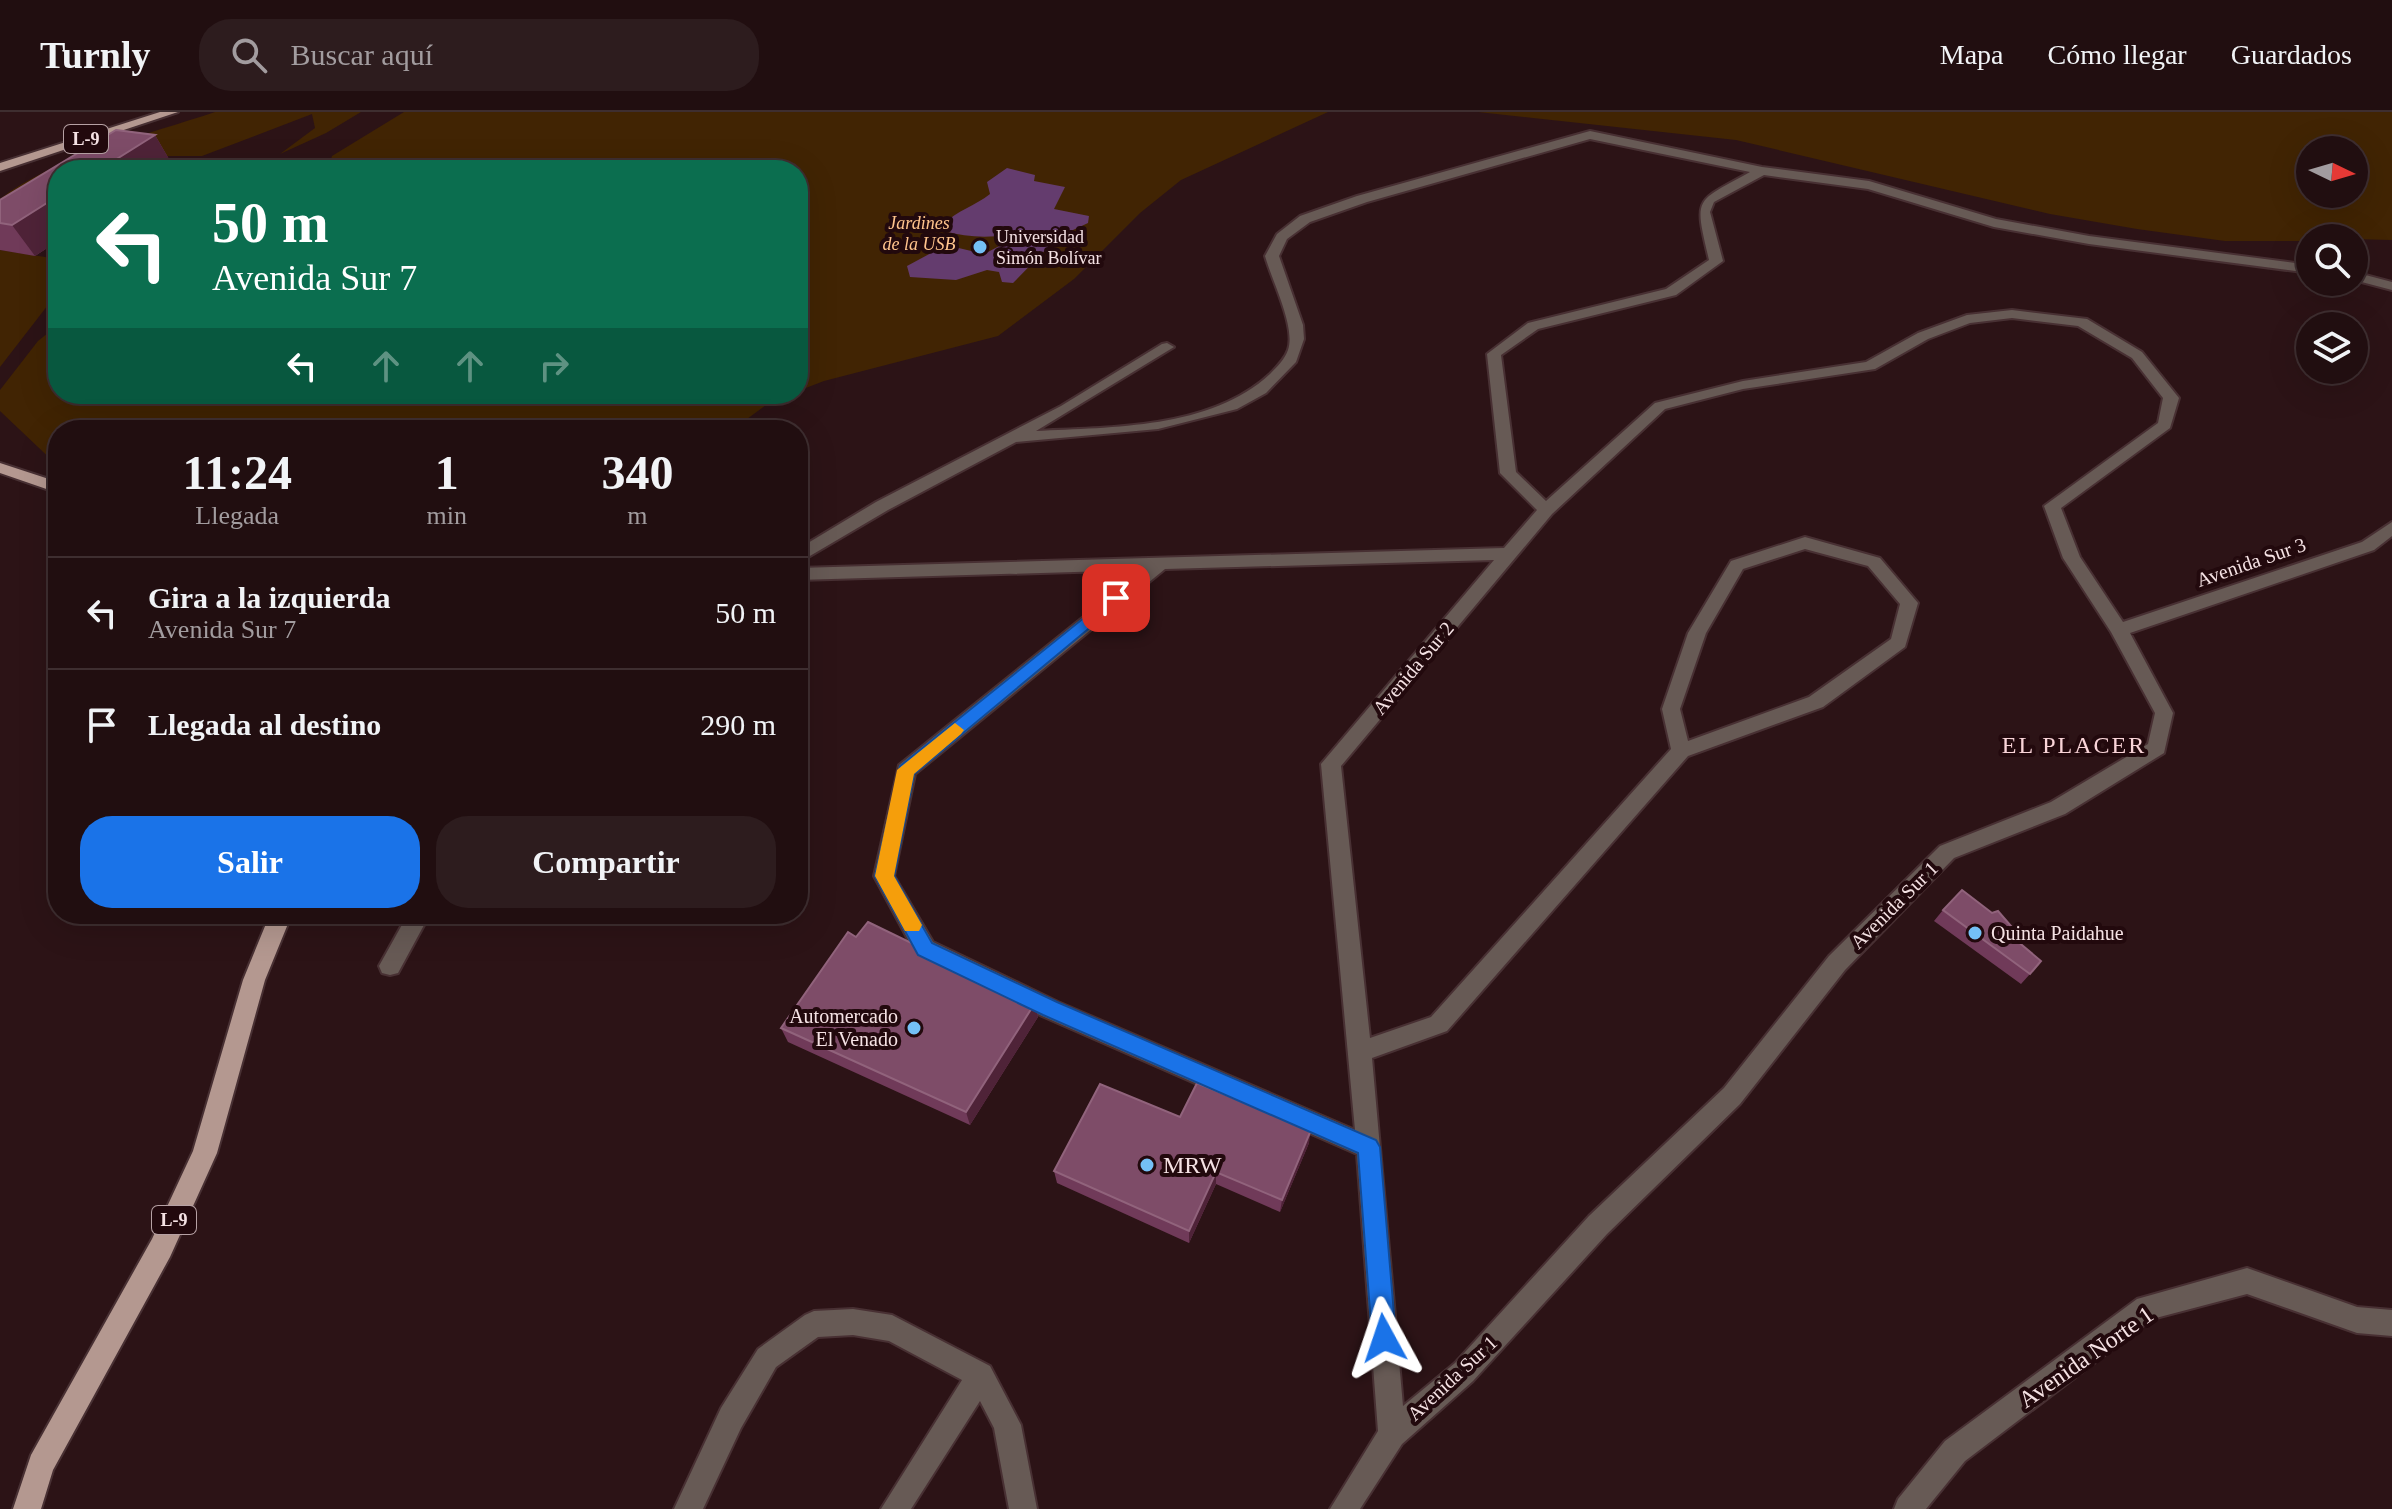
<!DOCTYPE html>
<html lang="es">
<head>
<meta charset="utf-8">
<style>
	body { margin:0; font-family:Georgia,serif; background:#2d1c1e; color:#f1f3f6; height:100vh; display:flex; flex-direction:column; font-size:30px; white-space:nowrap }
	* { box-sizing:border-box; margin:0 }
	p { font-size:26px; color:#a29c9f }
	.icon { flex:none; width:44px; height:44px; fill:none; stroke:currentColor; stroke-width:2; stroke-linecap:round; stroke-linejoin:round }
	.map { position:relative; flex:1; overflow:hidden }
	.sheet { position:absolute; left:48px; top:308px; width:760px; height:504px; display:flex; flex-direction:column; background:#210e10; border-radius:32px; box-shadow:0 8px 32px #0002,0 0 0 2px #3e2e30 }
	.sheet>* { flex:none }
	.top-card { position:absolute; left:48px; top:48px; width:760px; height:244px; border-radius:32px; box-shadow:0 8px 32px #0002,0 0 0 2px #3e2e30; background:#0b6e4f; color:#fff; overflow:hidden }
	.needle { width:52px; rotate:95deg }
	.buttons { position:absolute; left:2296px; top:24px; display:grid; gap:16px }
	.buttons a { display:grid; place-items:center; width:72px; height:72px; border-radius:50%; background:#210e10; box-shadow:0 8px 32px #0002,0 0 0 2px #3e2e30; font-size:40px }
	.pin { position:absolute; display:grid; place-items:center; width:68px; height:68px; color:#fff; margin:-34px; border-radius:16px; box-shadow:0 4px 12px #0006 }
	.me { position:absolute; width:88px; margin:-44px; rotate:355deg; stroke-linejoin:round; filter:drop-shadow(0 0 6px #0008) }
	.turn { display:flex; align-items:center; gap:28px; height:168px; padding:0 32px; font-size:36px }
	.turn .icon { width:104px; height:104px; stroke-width:2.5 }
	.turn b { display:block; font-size:56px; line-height:68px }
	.lanes { display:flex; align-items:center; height:76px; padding:0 32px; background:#0003; justify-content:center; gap:40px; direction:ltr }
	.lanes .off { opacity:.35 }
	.eta { display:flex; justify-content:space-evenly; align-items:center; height:136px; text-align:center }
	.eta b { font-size:48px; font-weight:700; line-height:56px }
	.button { display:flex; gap:16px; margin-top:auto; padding:16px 32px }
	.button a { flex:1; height:92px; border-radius:32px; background:#1a73e8; color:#fff; font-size:32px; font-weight:700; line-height:92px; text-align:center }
	.button a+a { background:#2d1c1e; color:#f1f3f6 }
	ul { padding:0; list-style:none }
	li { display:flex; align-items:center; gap:24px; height:112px; padding:0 32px; border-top:2px solid #3e2e30 }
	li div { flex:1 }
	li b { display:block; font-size:30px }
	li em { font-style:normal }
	header { display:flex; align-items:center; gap:48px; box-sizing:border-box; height:112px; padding:0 40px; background:#210e10; border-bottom:2px solid #3e2e30 }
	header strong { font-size:38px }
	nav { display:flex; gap:44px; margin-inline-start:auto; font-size:28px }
	.search { width:560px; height:72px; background:#2d1c1e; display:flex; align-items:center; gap:20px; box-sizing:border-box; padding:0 28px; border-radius:32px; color:#a29c9f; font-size:30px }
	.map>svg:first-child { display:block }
	.green { fill:#412403; fill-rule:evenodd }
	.water { fill:#643c6e }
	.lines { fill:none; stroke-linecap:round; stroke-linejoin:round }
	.minor-casing { stroke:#483033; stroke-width:4 }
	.major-casing { stroke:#483033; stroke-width:4 }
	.minor { fill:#675a55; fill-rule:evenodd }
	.major { fill:#b49890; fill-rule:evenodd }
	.wall { fill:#703a59 }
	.shaded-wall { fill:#4f2338 }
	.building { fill:#7e4c68; stroke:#91637c; stroke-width:2 }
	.route { fill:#1a73e8; stroke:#114b97; stroke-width:2 }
	.slow { fill:#f59e0b }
	.poi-dot { fill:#74c0f6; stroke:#22090d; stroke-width:3 }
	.labels { text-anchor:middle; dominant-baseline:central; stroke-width:8; stroke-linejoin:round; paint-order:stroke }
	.shield { fill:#22090d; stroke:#b6a1a4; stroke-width:2 }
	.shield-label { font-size:18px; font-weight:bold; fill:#f5e2e4 }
	.far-park-label { font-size:18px; font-style:italic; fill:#ffc48d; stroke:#22090d }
	.far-poi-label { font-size:18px; fill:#f5e2e4; stroke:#22090d; text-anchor:start }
	.street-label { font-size:20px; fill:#f5e2e4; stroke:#22090d }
	.poi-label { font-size:20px; fill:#f5e2e4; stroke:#22090d; text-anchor:start }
	.quarter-label { font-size:24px; letter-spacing:2px; fill:#f9d4d8; stroke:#22090d }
	.near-poi-label { font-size:24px; fill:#f5e2e4; stroke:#22090d; text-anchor:start }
	.near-street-label { font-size:24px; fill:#f5e2e4; stroke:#22090d }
</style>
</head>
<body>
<header>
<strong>Turnly</strong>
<div class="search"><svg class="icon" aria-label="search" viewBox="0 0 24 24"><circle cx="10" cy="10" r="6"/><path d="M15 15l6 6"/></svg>Buscar aquí</div>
<nav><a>Mapa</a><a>Cómo llegar</a><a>Guardados</a></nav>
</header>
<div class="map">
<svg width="2392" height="1397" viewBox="0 0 2392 1397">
	<rect width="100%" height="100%" fill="#2c1316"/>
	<path class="green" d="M 215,0 L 361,0 L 326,21 L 280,42 L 315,16 L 312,2 L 202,44 L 149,44 L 58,58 L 0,127 L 0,87 C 51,46 150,22 215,0 Z
		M 404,0 L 1328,0 L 1181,68 L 1140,101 L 1074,167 L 998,224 L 824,269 L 798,279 L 798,58 L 328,58 L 332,44 Z
		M 1478,0 L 2392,0 L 2392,128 L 2310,126 L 2310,129 L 2225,129 L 2137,117 L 2050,102 L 1736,28 ZM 2354,38 L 2354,82 L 2310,82 L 2310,38 Z
		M 0,138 L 58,147 L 58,180 L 0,255 Z
		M 58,213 L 58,282 L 790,282 L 770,290 L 732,318 L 58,318 L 58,354 L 0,299 L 0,278 L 38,229 Z"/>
	<path class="water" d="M 1007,56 L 1035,63 L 1034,69 L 1065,75 L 1054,97 L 1089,104 L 1088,111 L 1058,125 L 1013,171 L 1002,170 L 999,160 L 987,158 L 956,168 L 910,165 L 907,154 L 946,133 L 984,142 L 1009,129 L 1007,123 C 986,126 965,125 944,119 L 943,113 C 957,98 975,94 990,82 L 987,70 Z"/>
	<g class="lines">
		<defs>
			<path id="minor" d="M 1590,19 L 1762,55 L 1869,69 L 1996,107 L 2089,124 L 2310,153 L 2310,161 L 2089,132 L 1994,115 L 1868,77 L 1764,63 L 1714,90 L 1710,100 L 1723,149 L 1676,183 L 1538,217 L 1501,243 L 1516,360 L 1546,389 L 1655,291 L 1743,269 L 1866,250 L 1918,221 L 1967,203 L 2012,198 L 2087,207 L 2142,240 L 2179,286 L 2170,316 L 2061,396 L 2080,445 L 2123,510 L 2362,430 L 2392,410 L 2392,424 L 2374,438 L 2130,521 L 2173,601 L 2164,641 L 2065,702 L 1954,746 L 1845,858 L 1740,992 L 1607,1122 L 1473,1269 L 1402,1332 L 1360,1397 L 1330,1397 L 1378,1319 L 1357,1042 L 1042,904 L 917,844 L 874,764 L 899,653 L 1142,458 L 798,468 L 798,456 L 1504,436 L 1537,398 L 1500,361 L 1487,242 L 1528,211 L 1666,177 L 1709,148 C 1694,84 1694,91 1750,60 L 1590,27 L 1367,90 L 1310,110 L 1287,127 L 1279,144 L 1303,213 L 1304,227 L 1296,250 L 1266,281 L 1237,297 L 1158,317 L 1016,330 L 888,398 L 798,451 L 798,437 L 876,390 L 1061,294 L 1162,232 L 1167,231 L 1174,235 L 1036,319 C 1112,315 1211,317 1270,262 C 1277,255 1285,247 1288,238 C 1296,215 1272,169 1265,144 L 1277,122 L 1300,104 L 1357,84 ZM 2012,206 L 2078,214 L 2132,246 L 2163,286 L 2158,311 L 2044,394 L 2063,446 L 2111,520 L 2155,601 L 2148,632 L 2051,690 L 1940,734 L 1829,844 L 1724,976 L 1589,1104 L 1455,1251 L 1403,1294 L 1372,946 L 1447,919 L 1688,644 L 1823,595 L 1905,535 L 1918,491 L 1880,446 L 1805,425 L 1731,449 L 1688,521 L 1662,597 L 1671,637 L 1431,905 L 1370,926 L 1341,654 L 1552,402 L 1665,297 L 1743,277 L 1875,257 L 1928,227 L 1970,211 ZM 1805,437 L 1868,454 L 1900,492 L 1891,527 L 1809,585 L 1688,629 L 1680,597 L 1706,521 L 1743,457 ZM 1494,448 L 1321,652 L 1355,1018 L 1058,890 L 933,830 L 894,764 L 915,662 L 1165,457 Z
				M 2354,160 L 2392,170 L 2392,178 L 2354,168 Z
				M 408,802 L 430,802 L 398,861 L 390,863 L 382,861 L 379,854 Z
				M 2247,1156 L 2357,1195 L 2392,1198 L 2392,1224 L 2357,1221 L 2247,1182 L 2152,1207 L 1965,1349 L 1926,1397 L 1894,1397 L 1898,1387 L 1945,1329 L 2137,1187 Z
				M 853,1197 L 892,1203 L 990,1254 L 1021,1313 L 1037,1397 L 1009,1397 L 994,1316 L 980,1289 L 911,1397 L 881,1397 L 962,1268 L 889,1229 L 853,1223 L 818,1225 L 776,1255 L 741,1316 L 703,1397 L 674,1397 L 721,1296 L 758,1237 L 805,1203 L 814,1199 Z"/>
			<path id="major" d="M 160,0 L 178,0 L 0,59 L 0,51 Z
				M 0,351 L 58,370 L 58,381 L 0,361 Z
				M 270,802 L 292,802 L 265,868 L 217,1041 L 170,1145 L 53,1358 L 41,1397 L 13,1397 L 31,1343 L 152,1127 L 193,1039 L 243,868 Z"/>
		</defs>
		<use href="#minor" class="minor-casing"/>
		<use href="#major" class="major-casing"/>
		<use href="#minor" class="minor"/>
		<use href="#major" class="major"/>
	</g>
	<path class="wall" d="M 116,18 L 155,23 L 173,54 L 167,58 L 58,58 L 58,129 L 35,144 L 0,138 L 0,88 Z
		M 1943,798 L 2013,825 L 2030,862 L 2021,872 L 1934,809 Z
		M 1035,891 L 1038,905 L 970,1013 L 788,930 L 781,916 Z
		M 1180,1005 L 1309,1031 L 1280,1100 L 1216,1072 L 1189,1131 L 1057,1071 L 1054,1059 Z"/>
	<path class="shaded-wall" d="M 155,23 L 173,54 L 167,58 L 99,58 Z
		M 58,84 L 58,129 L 35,144 L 12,113 Z
		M 1035,891 L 1038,905 L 970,1013 L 966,1000 Z
		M 1311,1018 L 1309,1031 L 1280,1100 L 1282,1088 Z
		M 1216,1060 L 1216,1072 L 1189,1131 L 1189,1119 Z"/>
	<path class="building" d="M 116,18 L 155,23 L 99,58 L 58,58 L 58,84 L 12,113 L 0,111 L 0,88 Z
		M 1962,778 L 1992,801 L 1998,799 L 2017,821 L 2010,823 L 2041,849 L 2030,862 L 1943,798 Z
		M 868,810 L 1035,891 L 966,1000 L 781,916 L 848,820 L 856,825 Z
		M 1197,971 L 1311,1018 L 1282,1088 L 1216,1060 L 1189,1119 L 1054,1059 L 1100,972 L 1180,1005 Z"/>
	<path class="route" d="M 1116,480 L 1122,482 L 1122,489 L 914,662 L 894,764 L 932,831 L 1057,890 L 1376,1028 L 1380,1035 L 1396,1226 L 1393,1235 L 1384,1238 L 1376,1235 L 1372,1226 L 1358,1041 L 1043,903 L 918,843 L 875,764 L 900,654 Z"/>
	<path class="slow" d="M 955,611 L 964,618 L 961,622 L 914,662 L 894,764 L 922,813 L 919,819 L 905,819 L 875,764 L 897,658 Z"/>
	<g class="poi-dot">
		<circle cx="980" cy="135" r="8"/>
		<circle cx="1975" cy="821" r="8"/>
		<circle cx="914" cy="916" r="8"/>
		<circle cx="1147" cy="1053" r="8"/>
	</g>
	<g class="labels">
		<g class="shield">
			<rect x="64" y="13" width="44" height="28" rx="6"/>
			<rect x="152" y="1094" width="44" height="28" rx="6"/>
		</g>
		<g class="shield-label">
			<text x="86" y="27">L-9</text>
			<text x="174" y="1108">L-9</text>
		</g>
		<g class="far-park-label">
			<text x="919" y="111">Jardines<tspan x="919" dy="21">de la USB</tspan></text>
		</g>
		<g class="far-poi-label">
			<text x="996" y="125">Universidad<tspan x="996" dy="21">Simón Bolívar</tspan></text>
		</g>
		<g class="street-label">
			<text transform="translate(2251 450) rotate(-19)">Avenida Sur 3</text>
			<text transform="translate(1413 556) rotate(-50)">Avenida Sur 2</text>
			<text transform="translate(1894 793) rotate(-45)">Avenida Sur 1</text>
			<text transform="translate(1452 1266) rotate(-43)">Avenida Sur 1</text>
		</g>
		<g class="poi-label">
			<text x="1991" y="821">Quinta Paidahue</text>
			<text x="898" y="904" text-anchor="end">Automercado<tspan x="898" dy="23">El Venado</tspan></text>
		</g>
		<g class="quarter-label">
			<text x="2074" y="633">EL PLACER</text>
		</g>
		<g class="near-poi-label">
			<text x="1163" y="1053">MRW</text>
		</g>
		<g class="near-street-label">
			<text transform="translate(2086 1245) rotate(-35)">Avenida Norte 1</text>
		</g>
	</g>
</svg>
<div class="buttons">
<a><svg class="needle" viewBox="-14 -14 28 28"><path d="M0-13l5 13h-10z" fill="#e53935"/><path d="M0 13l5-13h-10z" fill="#a29c9f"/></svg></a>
<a><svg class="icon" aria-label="search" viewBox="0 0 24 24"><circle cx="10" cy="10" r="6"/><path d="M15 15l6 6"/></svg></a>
<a><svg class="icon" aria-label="layers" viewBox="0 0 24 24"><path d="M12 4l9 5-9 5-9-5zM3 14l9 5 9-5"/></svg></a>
</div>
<div class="pin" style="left:1116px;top:486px;background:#d93025"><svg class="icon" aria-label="arrive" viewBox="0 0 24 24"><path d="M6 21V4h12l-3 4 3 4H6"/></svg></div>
<svg class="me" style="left:1384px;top:1226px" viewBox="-20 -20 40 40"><path d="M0-17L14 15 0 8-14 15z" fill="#1a73e8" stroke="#fff" stroke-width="4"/></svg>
<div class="top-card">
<div class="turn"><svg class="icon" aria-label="left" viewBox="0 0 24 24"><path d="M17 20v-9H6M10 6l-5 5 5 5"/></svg><div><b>50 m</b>Avenida Sur 7</div></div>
<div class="lanes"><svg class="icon" aria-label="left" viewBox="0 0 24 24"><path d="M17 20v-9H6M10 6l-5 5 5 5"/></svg><svg class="icon off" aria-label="ahead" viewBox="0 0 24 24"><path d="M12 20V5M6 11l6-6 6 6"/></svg><svg class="icon off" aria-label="ahead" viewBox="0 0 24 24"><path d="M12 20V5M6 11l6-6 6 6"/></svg><svg class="icon off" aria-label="right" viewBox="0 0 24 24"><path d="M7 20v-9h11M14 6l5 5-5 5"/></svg></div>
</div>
<section class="sheet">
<div class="eta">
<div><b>11:24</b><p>Llegada</p></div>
<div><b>1</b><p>min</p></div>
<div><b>340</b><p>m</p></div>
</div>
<ul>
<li><svg class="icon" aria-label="left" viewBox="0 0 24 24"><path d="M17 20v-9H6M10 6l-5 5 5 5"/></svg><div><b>Gira a la izquierda</b><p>Avenida Sur 7</p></div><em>50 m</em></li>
<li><svg class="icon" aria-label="arrive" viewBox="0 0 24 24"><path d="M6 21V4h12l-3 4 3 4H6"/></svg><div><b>Llegada al destino</b></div><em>290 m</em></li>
</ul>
<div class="button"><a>Salir</a><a>Compartir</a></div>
</section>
</div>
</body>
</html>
